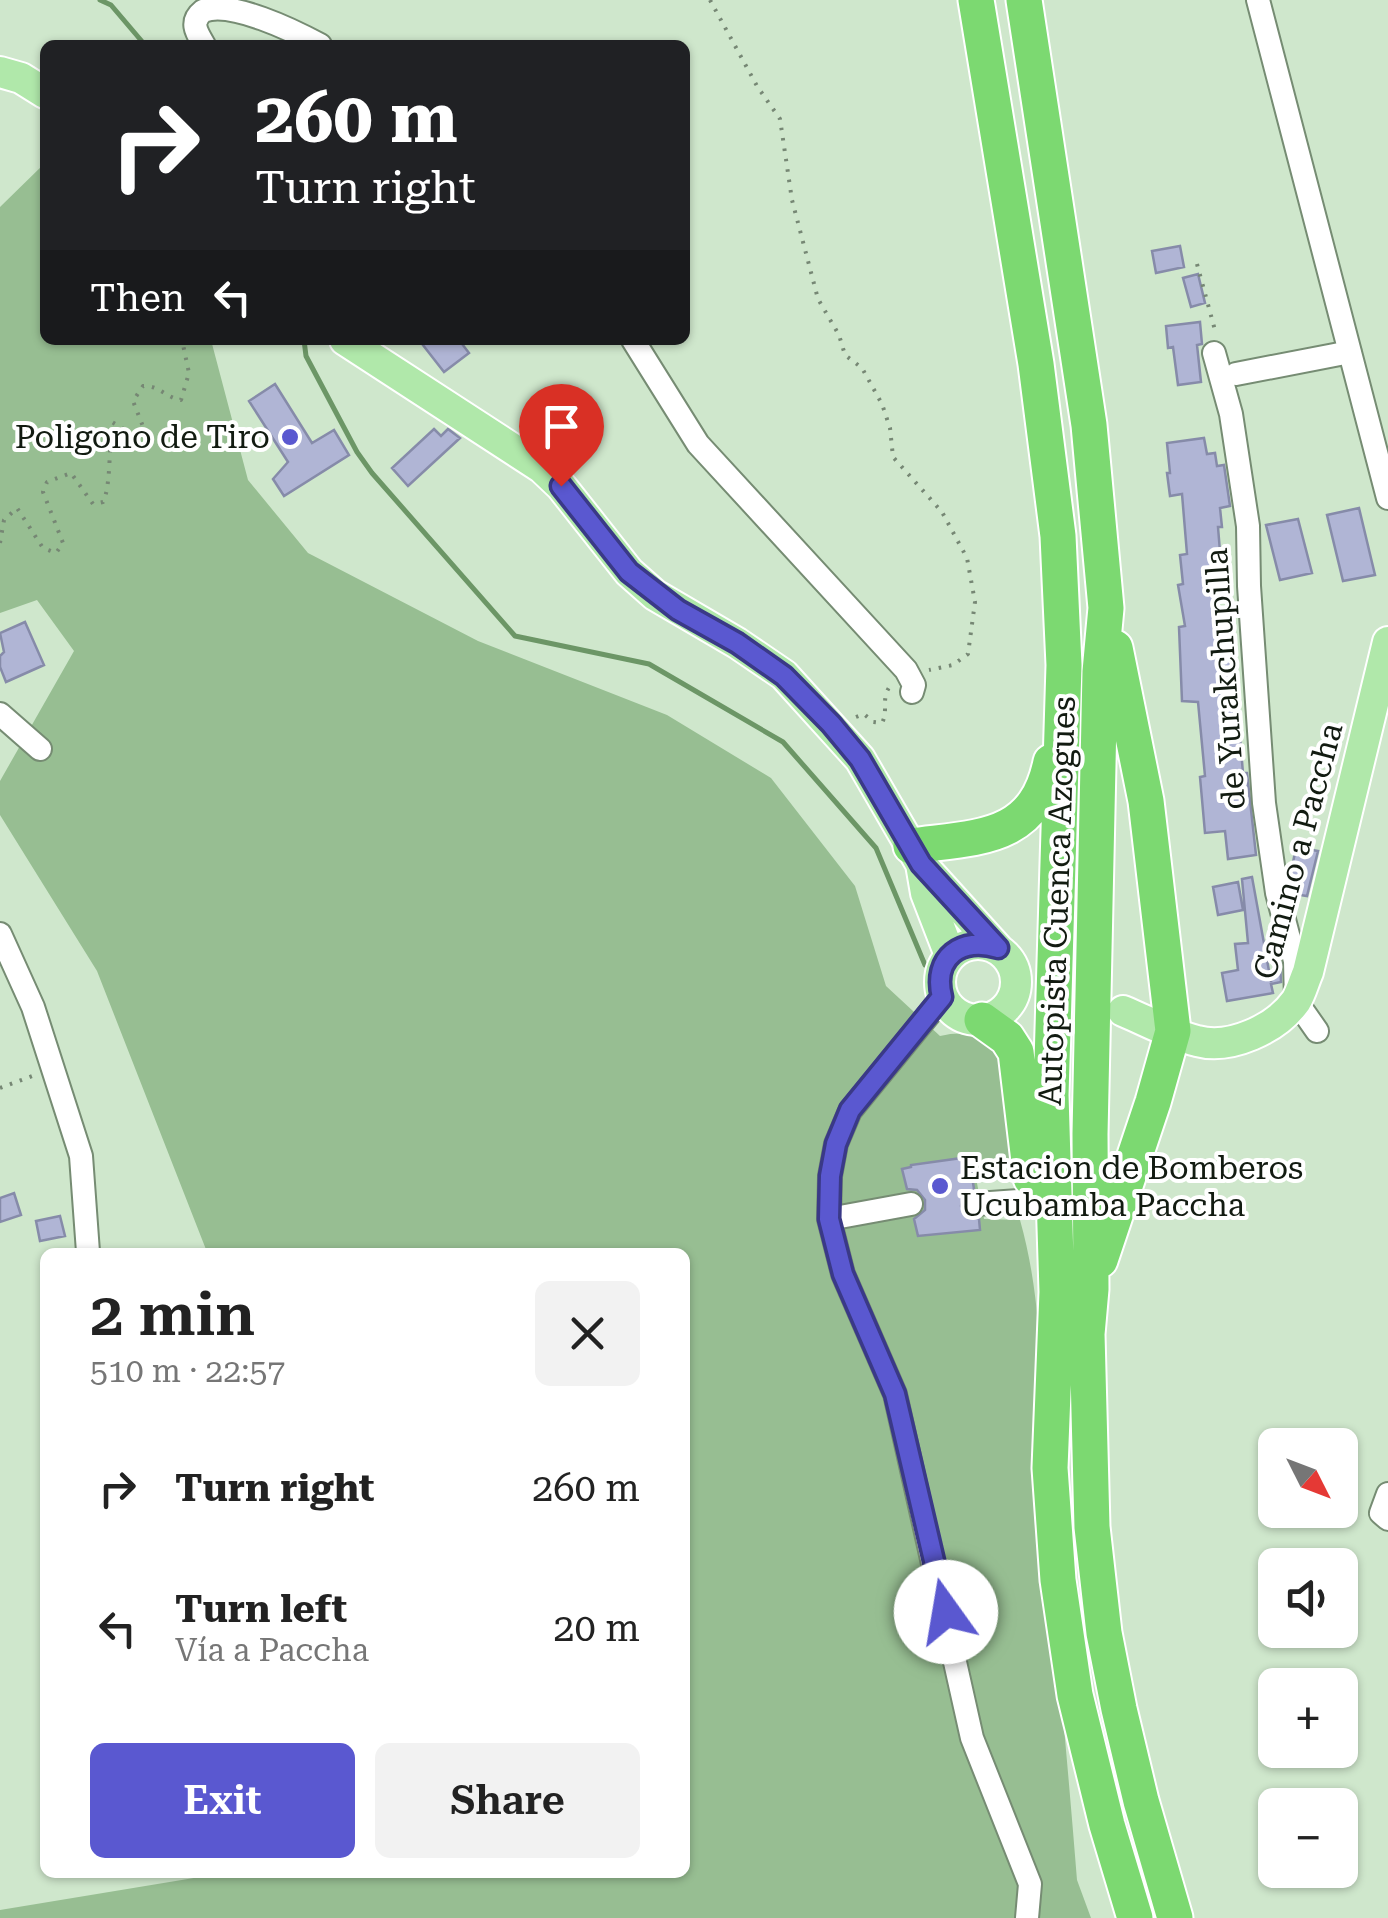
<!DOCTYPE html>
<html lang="en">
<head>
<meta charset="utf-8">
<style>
	body { margin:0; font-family:"Roboto Serif",serif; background:#f2f2f2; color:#222; height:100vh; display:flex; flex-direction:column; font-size:38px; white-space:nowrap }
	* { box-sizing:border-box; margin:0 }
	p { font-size:32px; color:#767676 }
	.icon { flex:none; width:55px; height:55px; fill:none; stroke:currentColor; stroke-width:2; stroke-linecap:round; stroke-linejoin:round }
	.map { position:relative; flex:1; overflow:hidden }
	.sheet { position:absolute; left:40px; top:1248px; width:650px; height:630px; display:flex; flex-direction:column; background:#fff; border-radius:15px; box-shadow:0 2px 8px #0004 }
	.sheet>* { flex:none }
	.guide { position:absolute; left:40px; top:40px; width:650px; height:305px; border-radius:15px; box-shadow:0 2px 8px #0004; background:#202124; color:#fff; overflow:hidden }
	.needle { width:65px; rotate:132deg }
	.tools { position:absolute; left:1258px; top:1428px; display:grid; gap:20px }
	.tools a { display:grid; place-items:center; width:100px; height:100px; border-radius:15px; background:#fff; box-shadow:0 2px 8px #0004; font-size:50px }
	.pin { position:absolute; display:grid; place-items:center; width:85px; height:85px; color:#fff; margin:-102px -42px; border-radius:50% 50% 50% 0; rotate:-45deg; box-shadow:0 0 10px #0007 }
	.pin .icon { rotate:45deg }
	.me { position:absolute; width:110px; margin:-55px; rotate:347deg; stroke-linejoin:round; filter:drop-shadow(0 0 8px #0008) }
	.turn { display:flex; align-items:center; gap:35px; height:210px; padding:0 50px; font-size:45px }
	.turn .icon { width:130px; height:130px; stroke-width:2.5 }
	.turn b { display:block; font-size:70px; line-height:85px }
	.then { display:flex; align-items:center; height:95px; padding:0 50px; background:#0003; gap:20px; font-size:38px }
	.round { display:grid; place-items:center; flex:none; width:105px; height:105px; border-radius:15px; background:#f2f2f2 }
	.summary { display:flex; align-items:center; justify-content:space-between; height:170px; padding:0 50px }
	h1 { font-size:60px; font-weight:600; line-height:75px }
	.action { display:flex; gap:20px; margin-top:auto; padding:20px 50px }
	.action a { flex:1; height:115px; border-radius:15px; background:#5a58d0; color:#fff; font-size:40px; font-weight:600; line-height:115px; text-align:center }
	.action a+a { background:#f2f2f2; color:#222 }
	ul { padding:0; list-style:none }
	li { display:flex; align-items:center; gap:30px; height:140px; padding:0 50px }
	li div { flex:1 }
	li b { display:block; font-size:38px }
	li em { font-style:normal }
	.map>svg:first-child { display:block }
	.green { fill:#97be92 }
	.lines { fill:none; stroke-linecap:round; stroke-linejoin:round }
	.stream { stroke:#6c9666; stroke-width:5 }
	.building { fill:#b0b5d5; stroke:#868ba9; stroke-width:2.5 }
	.minor-casing { stroke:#768c73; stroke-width:26 }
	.major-casing { stroke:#fff; stroke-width:34 }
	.highway-casing { stroke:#fff; stroke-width:39 }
	.path { stroke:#768774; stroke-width:4; stroke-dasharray:2.5 8; stroke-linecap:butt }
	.minor { stroke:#fff; stroke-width:22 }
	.major { stroke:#b0e8aa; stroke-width:30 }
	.highway { stroke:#7cd971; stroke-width:35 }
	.route-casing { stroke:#3a3987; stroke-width:25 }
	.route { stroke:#5a58d0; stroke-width:18 }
	.poi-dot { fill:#5a58d0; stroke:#fff; stroke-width:4 }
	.labels { text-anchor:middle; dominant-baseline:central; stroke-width:8; stroke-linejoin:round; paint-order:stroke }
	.poi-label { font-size:32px; fill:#121b11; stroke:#fff; text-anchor:end }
	.street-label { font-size:32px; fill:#121b11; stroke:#fff }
</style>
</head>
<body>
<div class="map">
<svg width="1388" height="1918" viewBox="0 0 1388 1918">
	<rect width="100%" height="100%" fill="#cfe7cc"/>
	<path class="green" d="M 45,163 L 45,340 L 211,340 L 248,480 L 308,553 L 478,641 L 667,715 L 771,778 L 855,886 L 886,986 L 940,1036 C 967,1030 979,1035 1002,1051 L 1011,1157 L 1001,1168 L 975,1173 L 984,1219 L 1020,1220 C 1046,1312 1040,1405 1046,1500 C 1054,1627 1067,1753 1077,1880 L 1091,1918 L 0,1918 L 0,1910 L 224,1873 L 685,1872 L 685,1252 L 207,1252 L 97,971 L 0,815 L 0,781 L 74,651 L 37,600 L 0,613 L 0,207 Z"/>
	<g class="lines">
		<path class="stream" d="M 100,0 L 111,5 L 145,45
			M 304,340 L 306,356 L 357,452 L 372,473 L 515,636 L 649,664 L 783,742 L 876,848 L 925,965"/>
	</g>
	<path class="building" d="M 1180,246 L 1184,267 L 1156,273 L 1152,251 Z
		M 1198,274 L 1205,303 L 1191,307 L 1183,278 Z
		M 1200,322 L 1202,344 L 1197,345 L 1201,382 L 1178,385 L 1173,347 L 1168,348 L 1166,326 Z
		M 419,340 L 459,340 L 469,353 L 444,372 Z
		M 275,384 L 312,443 L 334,430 L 349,455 L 284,496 L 273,479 L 288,462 L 249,401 Z
		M 434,429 L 441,436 L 448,429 L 460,438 L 408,486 L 392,468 Z
		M 1204,438 L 1207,454 L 1215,453 L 1217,466 L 1224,465 L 1230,506 L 1220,508 L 1222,527 L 1218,527 L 1221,564 L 1212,565 L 1219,603 L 1214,604 L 1220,637 L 1226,636 L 1232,672 L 1234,739 L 1240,738 L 1243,773 L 1247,773 L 1256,855 L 1228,859 L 1225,831 L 1205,833 L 1200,777 L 1205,776 L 1198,702 L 1182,701 L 1179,627 L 1185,626 L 1178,585 L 1183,584 L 1180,555 L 1187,554 L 1182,494 L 1170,496 L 1167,473 L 1170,473 L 1167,443 Z
		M 1359,508 L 1375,575 L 1343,581 L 1327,515 Z
		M 1298,519 L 1312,573 L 1280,580 L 1266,525 Z
		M 25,622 L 44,665 L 6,682 L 0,667 L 0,656 L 4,652 L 0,633 Z
		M 1296,847 L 1318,851 L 1307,896 L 1293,894 L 1292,890 L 1290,878 Z
		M 1252,877 L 1271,982 L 1275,962 L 1280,962 L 1281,982 L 1271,984 L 1273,993 L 1227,1001 L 1222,973 L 1238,970 L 1235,944 L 1248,943 L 1242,879 Z
		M 1238,882 L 1243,910 L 1218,915 L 1213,887 Z
		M 969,1157 L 974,1189 L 963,1197 L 961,1206 L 969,1217 L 979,1219 L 980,1230 L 918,1236 L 914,1219 L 925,1210 L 925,1200 L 917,1190 L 907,1189 L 902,1169 L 911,1167 L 911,1165 Z
		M 14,1193 L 21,1215 L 0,1222 L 0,1198 Z
		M 60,1216 L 65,1236 L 40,1241 L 36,1221 Z"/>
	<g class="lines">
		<defs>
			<path id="minor" d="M 1258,0 L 1388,498
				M 204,45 C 197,33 189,22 203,11 C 231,0 294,31 320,45
				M 633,340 L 698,444 L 906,670 L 914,685 L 912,692
				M 1214,353 L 1231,414 L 1248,526 L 1249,586 L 1264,803 L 1277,893 L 1295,961 L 1296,1001 L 1317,1031
				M 1236,374 L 1350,352
				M 0,714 L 40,749
				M 0,934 L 33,1007 L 81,1156 L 88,1252
				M 943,997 L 850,1111 L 836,1144 L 830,1176 L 829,1219 L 843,1274 L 895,1394 L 972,1738 L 1030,1884 L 1027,1918
				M 976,1204 L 1034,1200
				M 829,1219 L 911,1204
				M 1388,1494 L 1381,1513 L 1388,1519"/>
			<path id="major" d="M 0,72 L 21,78 L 45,93
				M 345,340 L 542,468 L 561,486 L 629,572 L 655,595 L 737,643 L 784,675 L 860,759 L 921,864 L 998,949
				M 921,864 L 926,893 L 950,955
				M940 982a38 38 0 1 1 76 0a38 38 0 1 1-76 0Z
				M 1123,1011 C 1147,1021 1172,1035 1197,1041 C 1230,1050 1276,1029 1296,1001 C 1301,993 1304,981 1308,972 L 1388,642"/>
			<path id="highway" d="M 976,0 L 1036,364 L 1058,536 L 1064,665 L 1051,1095 L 1057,1292 L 1050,1468 L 1058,1580 L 1075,1695 L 1107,1825 L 1135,1918
				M 1024,0 L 1089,425 L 1106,608 L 1100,672 L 1090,1134 L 1091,1289 L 1087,1334 L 1092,1527 L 1104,1633 L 1119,1709 L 1141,1801 L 1175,1918
				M 911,846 C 977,837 1035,841 1051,762
				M 982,1020 L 1007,1038 L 1016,1052 L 1031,1178
				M 1100,1260 L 1153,1102 L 1173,1031 L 1146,801 L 1115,648"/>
		</defs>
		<use href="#minor" class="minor-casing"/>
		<use href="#major" class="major-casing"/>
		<use href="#highway" class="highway-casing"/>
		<path class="path" d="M 710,0 L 757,86 L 780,119 L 792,200 L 818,299 L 839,335 L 845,355 L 862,368 L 882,404 L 890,428 L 893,457 L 942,512 L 967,558 L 975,602 L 968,654 L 953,665 L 929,670
			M 1197,264 L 1216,334
			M 0,543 L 4,520 L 17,508 L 43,548 L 56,553 L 63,543 L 43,492 L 47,482 L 71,473 L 93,504 L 103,502 C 111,487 109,443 112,422 L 135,436 L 144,429 L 133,401 L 143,386 C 159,385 166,398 181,400 L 189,373 L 182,340
			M 856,717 L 864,714 L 873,722 L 882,723 C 889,710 880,698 891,685
			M 0,1088 L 35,1075"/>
		<use href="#minor" class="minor"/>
		<use href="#major" class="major"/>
		<use href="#highway" class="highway"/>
	</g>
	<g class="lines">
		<defs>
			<path id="route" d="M 561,486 L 629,572 L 678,610 L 737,643 L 784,676 L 831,724 L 860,759 L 921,864 L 998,948 C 962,936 932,957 942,997 L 850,1110 L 836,1144 L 830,1176 L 829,1219 L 843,1274 L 895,1394 L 946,1612"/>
		</defs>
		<use href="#route" class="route-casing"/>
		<use href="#route" class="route"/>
	</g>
	<g class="poi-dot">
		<circle cx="290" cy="437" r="10"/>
		<circle cx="940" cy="1186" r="10"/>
	</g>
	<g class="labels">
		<g class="poi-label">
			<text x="270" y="437">Poligono de Tiro</text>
			<text x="960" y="1168" text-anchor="start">Estacion de Bomberos<tspan x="960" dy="37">Ucubamba Paccha</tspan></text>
		</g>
		<g class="street-label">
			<text transform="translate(1225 679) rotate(-94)">de Yurakchupilla</text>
			<text transform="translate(1298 851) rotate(-75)">Camino a Paccha</text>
			<text transform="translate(1057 901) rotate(-88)">Autopista Cuenca Azogues</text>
		</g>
	</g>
</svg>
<div class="tools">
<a><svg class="needle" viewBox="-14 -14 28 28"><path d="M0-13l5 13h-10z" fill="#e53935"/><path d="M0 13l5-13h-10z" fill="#767676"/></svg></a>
<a><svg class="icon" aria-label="sound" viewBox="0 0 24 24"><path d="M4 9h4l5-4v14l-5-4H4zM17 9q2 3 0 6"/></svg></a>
<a>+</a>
<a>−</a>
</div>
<div class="pin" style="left:561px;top:486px;background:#d93025"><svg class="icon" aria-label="arrive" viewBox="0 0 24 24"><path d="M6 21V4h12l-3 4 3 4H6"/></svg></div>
<svg class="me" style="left:946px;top:1612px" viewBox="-20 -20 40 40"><circle r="19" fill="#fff"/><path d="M0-13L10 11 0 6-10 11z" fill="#5a58d0"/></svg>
<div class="guide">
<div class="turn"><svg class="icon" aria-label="right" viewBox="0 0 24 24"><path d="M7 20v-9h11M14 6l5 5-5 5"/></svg><div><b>260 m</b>Turn right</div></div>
<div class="then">Then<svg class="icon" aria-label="left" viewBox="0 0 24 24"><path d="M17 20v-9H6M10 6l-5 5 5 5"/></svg></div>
</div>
<section class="sheet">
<div class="summary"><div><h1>2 min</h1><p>510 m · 22:57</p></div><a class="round"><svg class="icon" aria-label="close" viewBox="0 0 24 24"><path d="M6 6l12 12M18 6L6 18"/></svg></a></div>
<ul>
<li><svg class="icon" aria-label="right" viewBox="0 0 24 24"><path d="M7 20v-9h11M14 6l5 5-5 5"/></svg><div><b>Turn right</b></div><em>260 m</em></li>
<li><svg class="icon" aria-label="left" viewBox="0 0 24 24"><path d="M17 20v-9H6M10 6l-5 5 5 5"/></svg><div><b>Turn left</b><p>Vía a Paccha</p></div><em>20 m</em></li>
</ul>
<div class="action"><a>Exit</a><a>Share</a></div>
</section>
</div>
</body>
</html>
